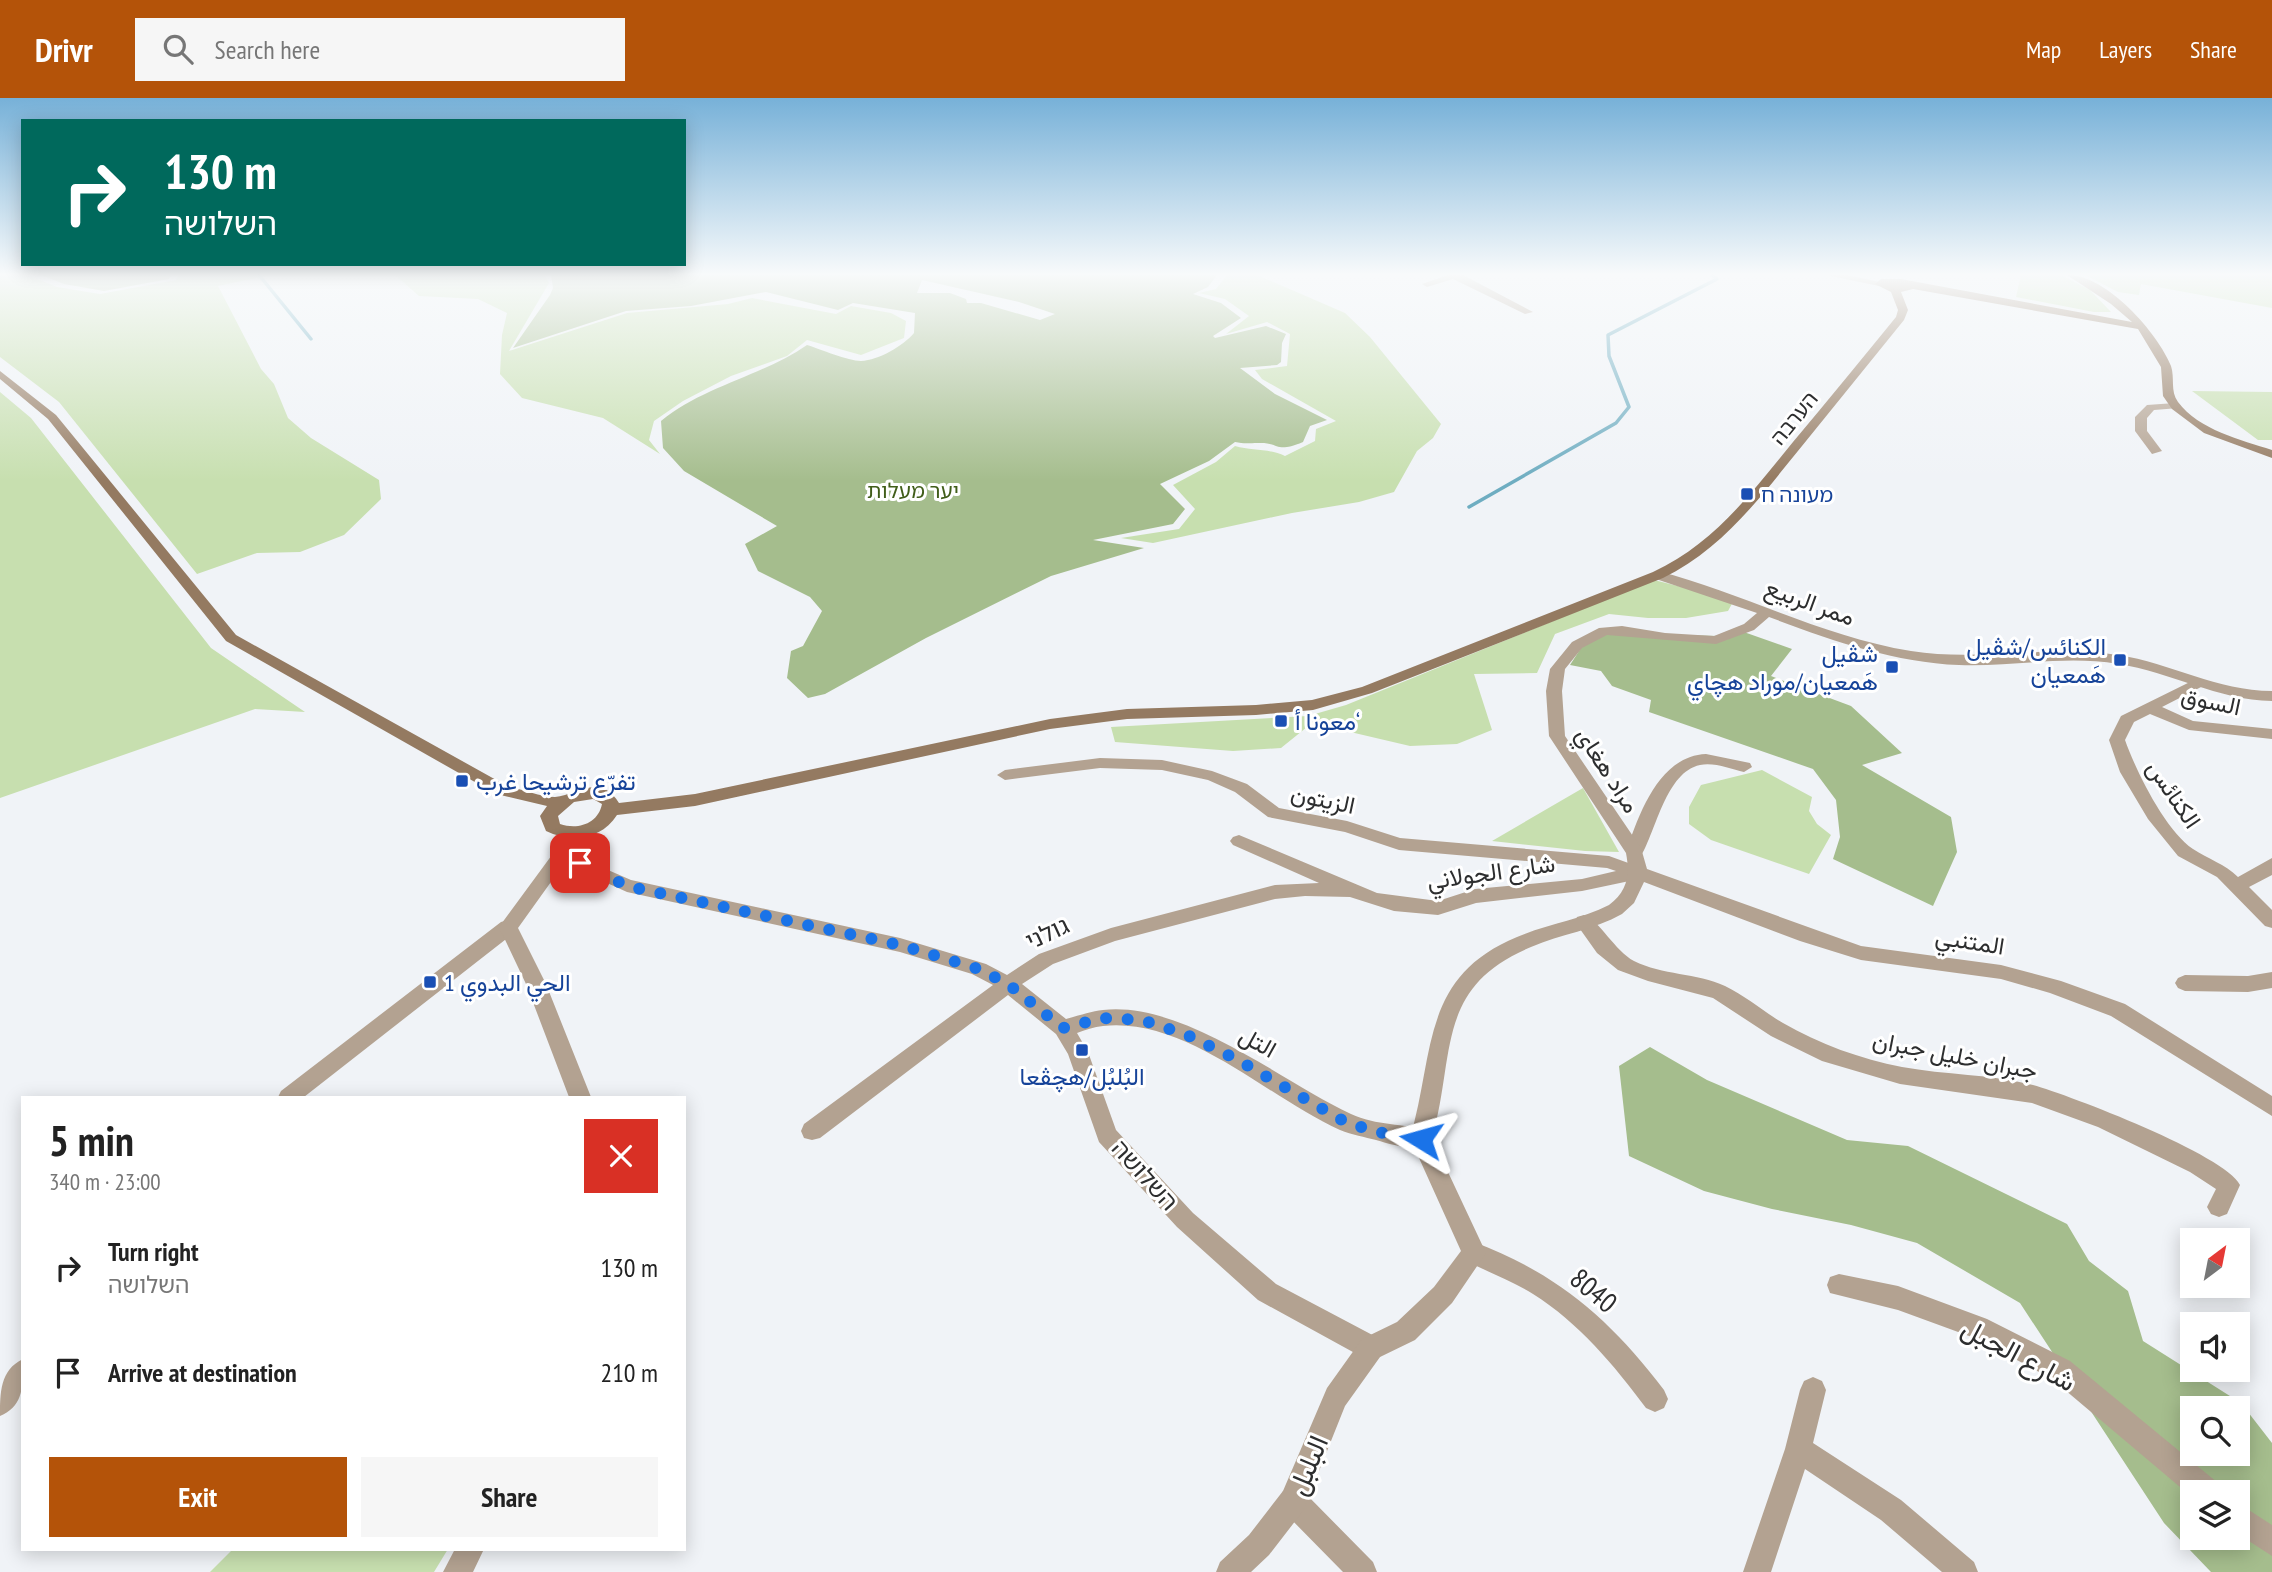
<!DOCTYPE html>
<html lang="en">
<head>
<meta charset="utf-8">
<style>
	body { margin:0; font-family:"PT Sans Narrow",Vazirmatn,"Noto Sans Hebrew",sans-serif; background:#f6f6f6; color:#222; height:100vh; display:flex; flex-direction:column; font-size:26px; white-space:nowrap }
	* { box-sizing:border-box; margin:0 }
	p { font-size:23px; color:#767676 }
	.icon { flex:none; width:38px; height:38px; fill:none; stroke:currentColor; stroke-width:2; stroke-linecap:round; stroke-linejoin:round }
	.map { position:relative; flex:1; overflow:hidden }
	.details { position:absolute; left:21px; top:998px; width:665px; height:455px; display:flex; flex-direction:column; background:#fff; border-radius:0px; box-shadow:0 4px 18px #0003 }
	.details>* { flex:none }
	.hud { position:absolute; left:21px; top:21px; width:665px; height:147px; border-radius:0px; box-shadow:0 4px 18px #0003; background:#00695c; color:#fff; overflow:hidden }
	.needle { width:46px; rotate:32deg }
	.tools { position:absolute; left:2180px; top:1130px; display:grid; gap:14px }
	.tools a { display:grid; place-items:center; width:70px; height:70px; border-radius:0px; background:#fff; box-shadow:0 4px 18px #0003; font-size:35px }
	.pin { position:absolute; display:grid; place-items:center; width:60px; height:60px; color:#fff; margin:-30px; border-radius:14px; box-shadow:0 4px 10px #0006 }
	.me { position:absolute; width:77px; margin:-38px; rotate:278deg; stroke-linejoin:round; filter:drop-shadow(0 0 5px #0008) }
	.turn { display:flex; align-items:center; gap:24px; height:147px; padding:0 28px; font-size:32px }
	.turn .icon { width:91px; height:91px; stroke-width:2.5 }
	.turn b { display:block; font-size:49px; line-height:60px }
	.round { display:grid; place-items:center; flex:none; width:74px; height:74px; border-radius:0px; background:#f6f6f6 }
	.headline { display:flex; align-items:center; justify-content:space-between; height:119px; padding:0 28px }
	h1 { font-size:42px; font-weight:700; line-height:52px }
	.primary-button { display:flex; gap:14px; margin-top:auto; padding:14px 28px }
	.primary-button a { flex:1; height:80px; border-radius:0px; background:#b45309; color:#fff; font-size:28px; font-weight:700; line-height:80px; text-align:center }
	.primary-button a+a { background:#f6f6f6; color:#222 }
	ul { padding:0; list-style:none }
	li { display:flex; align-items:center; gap:21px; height:105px; padding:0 28px }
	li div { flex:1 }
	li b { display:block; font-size:26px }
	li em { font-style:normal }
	header { display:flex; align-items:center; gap:42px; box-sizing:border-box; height:98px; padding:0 35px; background:#b45309; color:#fff }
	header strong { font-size:33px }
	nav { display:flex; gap:38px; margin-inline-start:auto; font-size:24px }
	.search { width:490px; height:63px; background:#f6f6f6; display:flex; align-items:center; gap:18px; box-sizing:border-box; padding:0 24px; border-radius:0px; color:#767676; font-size:26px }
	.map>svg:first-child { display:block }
	.green { fill:#c7dfaf }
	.forest { fill:#a5bd8d; fill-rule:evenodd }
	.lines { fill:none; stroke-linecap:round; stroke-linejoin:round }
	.stream { stroke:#6eadc1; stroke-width:3.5 }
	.minor { fill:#b3a291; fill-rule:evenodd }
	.tertiary { fill:#b3a291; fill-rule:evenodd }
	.secondary { fill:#947a61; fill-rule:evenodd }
	.route { stroke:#1a73e8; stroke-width:12; stroke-dasharray:0 21.6 }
	.transit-dot { fill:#1a4fb4; stroke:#fff; stroke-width:2.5 }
	.labels { text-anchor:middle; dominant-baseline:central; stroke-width:6; stroke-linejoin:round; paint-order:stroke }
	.far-street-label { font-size:21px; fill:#2d2e2f; stroke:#fff }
	.far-park-label { font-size:21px; fill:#415e1a; stroke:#fff }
	.far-transit-label { font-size:21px; fill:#164399; stroke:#fff; text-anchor:start }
	.street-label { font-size:24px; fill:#2d2e2f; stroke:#fff }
	.transit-label { font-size:24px; fill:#164399; stroke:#fff; text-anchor:start }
	.near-street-label { font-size:28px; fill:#2d2e2f; stroke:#fff }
</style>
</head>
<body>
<header>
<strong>Drivr</strong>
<div class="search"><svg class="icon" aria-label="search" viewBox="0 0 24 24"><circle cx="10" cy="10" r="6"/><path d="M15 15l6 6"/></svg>Search here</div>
<nav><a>Map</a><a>Layers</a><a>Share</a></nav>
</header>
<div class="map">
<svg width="2272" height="1474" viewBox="0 0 2272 1474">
	<rect width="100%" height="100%" fill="#f0f3f7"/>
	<path class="green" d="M 0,177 L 28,177 L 57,189 L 100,196 L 176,182 L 179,177 L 270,177 L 218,188 L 261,271 L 274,286 L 288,320 L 311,340 L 379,382 L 381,401 L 344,437 L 300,454 L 257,455 L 197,476 L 59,304 L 0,259 Z
		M 395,177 L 545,177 L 549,185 L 509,253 L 627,215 L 728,206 L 752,200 L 836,216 L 851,208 L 891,215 L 906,223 L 904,240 L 861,257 L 807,242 L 787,258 L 731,278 L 683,303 L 654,323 L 649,342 L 660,356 L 603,320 L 522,300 L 500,276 L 502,237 L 507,215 L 478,201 L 419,198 Z
		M 1227,177 L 1257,177 L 1345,215 L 1370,239 L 1441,326 L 1433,340 L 1417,353 L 1394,394 L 1359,404 L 1292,415 L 1153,445 L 1121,440 L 1179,431 L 1195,411 L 1173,387 L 1216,364 L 1235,348 C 1252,353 1268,350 1285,358 L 1315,343 L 1316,331 L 1336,323 L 1262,281 L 1255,272 L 1287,268 L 1290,236 L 1267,224 L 1226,236 L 1249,218 L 1225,201 L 1199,195 L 1216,191 Z
		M 2021,177 L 2061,177 L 2090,192 L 2111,214 L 2094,214 L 2016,199 Z
		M 2085,177 L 2272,177 L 2272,210 L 2141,186 L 2139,197 L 2118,194 Z
		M 2192,293 L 2272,294 L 2272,342 L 2258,342 Z
		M 0,294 L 31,320 L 211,550 L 305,614 L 255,611 L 0,700 Z
		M 1654,482 L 1734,502 L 1728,513 L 1686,520 L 1648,520 L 1609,516 L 1555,536 L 1537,575 L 1474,576 L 1492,632 L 1457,646 L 1410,648 L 1312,625 L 1281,650 L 1233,653 L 1115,644 L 1111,629 L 1308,618 L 1346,607 Z
		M 1762,672 L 1812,699 L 1809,713 L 1817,726 L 1831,737 L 1809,776 L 1711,742 L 1689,726 L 1689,709 L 1701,687 Z
		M 1583,690 L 1619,754 L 1585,753 L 1492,743 Z
		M 233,1451 L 448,1451 L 434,1474 L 210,1474 Z"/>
	<path class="forest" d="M 41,177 L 171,177 L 169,181 L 104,193 L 64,186 Z
		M 551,177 L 1217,177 L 1208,189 L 1193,196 L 1221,205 L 1241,220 L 1213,238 L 1215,240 L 1266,228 L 1286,236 L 1282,245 L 1281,264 L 1277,267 L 1240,270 L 1275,296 L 1327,322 L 1310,328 L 1303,344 C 1274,356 1281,344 1258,345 C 1249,345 1244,346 1235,344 L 1209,363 L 1160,386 L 1185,411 L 1173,426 L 1093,442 L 1144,450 L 1051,478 L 926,540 L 825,596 L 808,600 L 787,580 L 791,553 L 803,548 L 822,513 L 810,499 L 758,473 L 745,446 L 777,428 L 684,373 L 663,350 L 661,323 C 704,288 762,278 807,247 C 820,251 848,263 861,263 C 879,262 903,248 914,235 L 915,215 L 853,205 L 838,212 L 766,194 L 691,208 L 626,213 L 513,250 L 550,197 L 553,190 ZM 922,182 L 1019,204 L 1055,216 L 1040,222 L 981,205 L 967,205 L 966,201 L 950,195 L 917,195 Z
		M 1741,533 L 1792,551 L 1771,578 L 1851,608 L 1902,655 L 1862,667 L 1951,719 L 1957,754 L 1933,808 L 1833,761 L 1840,739 L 1836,702 L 1813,671 L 1649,614 L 1651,602 L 1612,588 L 1601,573 L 1570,567 L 1581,550 L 1600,535 L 1719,538 Z
		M 1650,949 L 1707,982 L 1847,1042 L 1908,1048 L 2067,1126 L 2089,1163 L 2128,1193 L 2143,1243 L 2241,1305 L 2272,1345 L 2272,1474 L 2211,1474 L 2164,1425 L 2020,1205 L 1917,1145 L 1851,1127 L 1772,1111 L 1704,1093 L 1629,1058 L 1619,968 ZM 2193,1311 L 2238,1311 L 2238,1356 L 2193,1356 ZM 2193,1395 L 2238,1395 L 2238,1440 L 2193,1440 Z"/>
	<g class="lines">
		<path class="stream" d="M 259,177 L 311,241
			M 1469,409 L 1616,325 L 1629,309 L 1609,258 L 1608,237 L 1717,181 L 1712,177"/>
		<path class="minor" d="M 1448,177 L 1463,177 L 1533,214 L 1525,216 L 1453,181 L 1427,189 L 1422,186 Z
			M 2175,305 L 2181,308 L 2179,310 L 2154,312 L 2147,320 L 2147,333 L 2162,353 L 2152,356 L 2135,333 L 2135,319 L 2147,307 Z
			M 2198,580 L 2206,585 L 2203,588 L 2162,609 L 2193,623 L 2272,631 L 2272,641 L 2189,632 L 2150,616 L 2134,624 L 2125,642 C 2136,673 2165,732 2193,751 C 2208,761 2225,766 2238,779 L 2272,760 L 2272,777 L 2249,789 L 2272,812 L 2272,830 L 2265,828 L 2217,779 L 2178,758 L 2148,721 L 2120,674 L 2109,642 L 2121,618 Z
			M 1706,656 L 1750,665 L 1752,669 L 1744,674 C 1731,671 1714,664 1700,667 C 1666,674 1656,733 1641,758 L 1629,758 L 1626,754 C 1639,716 1659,658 1706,656 Z
			M 1100,660 L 1162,662 L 1212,673 L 1247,686 L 1279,710 L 1347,723 L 1400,740 L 1609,758 L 1645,771 L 1648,775 L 1645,779 L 1639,781 L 1582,793 L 1476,805 L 1438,817 L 1394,813 L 1350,799 L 1305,798 L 1275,801 L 1115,843 L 1053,866 L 1022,886 L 1066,921 C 1078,918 1091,913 1103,912 C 1183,903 1281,983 1351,1016 C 1376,1028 1404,1025 1429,1033 L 1432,1040 L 1429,1047 C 1412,1053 1393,1047 1376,1042 C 1365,1039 1352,1037 1340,1032 C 1268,1000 1187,919 1103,928 C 1094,929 1085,932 1077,935 L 1088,954 L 1116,1032 L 1193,1115 L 1276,1186 L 1380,1241 L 1384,1250 L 1380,1259 L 1371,1262 L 1362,1259 L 1258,1202 L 1177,1129 L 1099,1044 L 1068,956 L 1056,936 L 1008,897 L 820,1040 L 812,1042 L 804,1040 L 801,1033 L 804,1026 L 993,887 L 972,876 L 900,854 L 627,794 L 556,762 L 553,758 L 556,754 L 562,752 L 631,782 L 900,840 L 986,866 L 1007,877 L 1039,856 L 1111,830 L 1275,787 L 1319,785 L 1233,747 L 1230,743 L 1233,739 L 1239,737 L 1377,795 L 1438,803 L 1475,791 L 1582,781 L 1616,773 L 1607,770 L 1399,752 L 1345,734 L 1268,719 L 1235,694 L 1208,682 L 1162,672 L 1100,670 L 1005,682 L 997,677 L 1005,672 Z
			M 1584,817 C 1599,822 1615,853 1634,863 C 1662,877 1697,875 1725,888 C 1746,898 1764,914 1783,925 C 1819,946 1861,961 1902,969 C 1945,977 1991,976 2033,987 C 2069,997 2226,1057 2240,1087 L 2227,1116 L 2219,1119 L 2211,1116 L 2207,1109 L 2216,1091 L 2190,1074 L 2098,1029 L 2032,1005 L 1900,986 L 1822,963 L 1771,938 L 1713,900 L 1648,883 L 1618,872 L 1597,855 L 1575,824 L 1577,819 Z
			M 508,822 L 515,824 L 517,829 L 515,834 L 304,999 L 278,999 L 281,993 L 501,824 Z
			M 2272,874 L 2272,890 L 2248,894 L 2185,893 L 2178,890 L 2175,885 L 2178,880 L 2185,877 L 2248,878 Z
			M 1474,1144 C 1558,1176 1610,1221 1664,1292 L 1668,1301 L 1664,1310 L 1655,1314 L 1646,1310 C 1614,1267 1579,1225 1533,1196 C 1512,1183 1488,1174 1466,1163 L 1462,1155 L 1466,1147 Z
			M 1839,1176 L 1898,1188 L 1987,1221 L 2070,1263 L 2218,1385 L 2222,1395 L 2193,1395 L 2193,1400 L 2052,1281 L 1980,1242 L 1898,1212 L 1830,1195 L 1827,1187 L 1830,1179 Z
			M 23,1261 C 23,1285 25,1308 0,1318 C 0,1295 0,1272 23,1261 Z
			M 1813,1279 L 1822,1283 L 1826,1292 L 1813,1345 L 1901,1402 L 1974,1464 L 1978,1474 L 1942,1474 L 1881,1422 L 1805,1371 L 1771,1474 L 1743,1474 L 1785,1351 L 1800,1292 L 1804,1283 Z
			M 1293,1389 L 1303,1393 L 1373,1464 L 1377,1474 L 1343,1474 L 1283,1413 L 1279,1403 L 1283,1393 Z
			M 2238,1405 L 2272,1427 L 2272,1458 L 2238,1436 Z"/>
		<path class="tertiary" d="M 1826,177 L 1847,177 L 1884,185 L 1879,188 Z
			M 1658,473 C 1743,495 1823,539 1911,553 C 1980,564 2049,546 2118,557 C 2171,565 2217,593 2272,593 L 2272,603 C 2217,602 2171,574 2118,566 C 2065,557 2011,569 1959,567 C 1893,564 1830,542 1769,519 L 1754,532 L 1716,546 L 1607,537 L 1582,550 L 1565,571 L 1562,593 L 1565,638 L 1641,750 L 1647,771 L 1861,848 L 2001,867 L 2061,883 L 2125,906 L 2272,998 L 2272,1018 L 2111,918 L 2050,895 L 2001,881 L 1861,862 L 1800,843 L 1644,784 L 1634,805 L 1622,816 C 1594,832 1561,836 1531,849 C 1434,889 1456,957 1432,1040 L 1486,1155 L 1452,1205 L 1415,1242 L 1380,1259 L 1345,1308 L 1303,1413 L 1269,1457 L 1251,1474 L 1216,1474 L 1220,1464 L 1249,1437 L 1283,1393 L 1327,1290 L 1362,1241 L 1397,1224 L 1434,1189 L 1461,1153 L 1410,1040 C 1435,956 1420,879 1517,839 C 1547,826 1580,822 1609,807 C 1628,793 1630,776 1626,755 L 1549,638 L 1546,593 L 1550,571 L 1572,544 L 1599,530 L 1622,528 L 1665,535 L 1714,538 L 1744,526 L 1757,515 L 1653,480 L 1651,477 Z
			M 577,729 L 586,735 L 518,830 L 546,886 L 591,999 L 569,999 L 526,886 L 499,829 L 571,731 Z
			M 455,1451 L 484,1451 L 473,1474 L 443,1474 Z"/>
		<path class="secondary" d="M 2067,177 C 2106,176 2158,235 2171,268 C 2175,280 2170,293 2178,304 C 2199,332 2241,342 2272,352 L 2272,360 L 2204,335 L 2172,311 L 2163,298 L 2161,269 L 2138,231 L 1913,191 L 1901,194 L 1908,212 L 1904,222 C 1870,264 1836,306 1802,348 C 1761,398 1723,451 1663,480 L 1372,595 L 1313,612 L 1256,617 L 1127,621 L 1050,631 L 695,708 L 617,717 C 601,742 571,745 546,733 L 540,718 L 547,708 L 496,696 L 226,543 L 48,321 L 0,281 L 0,273 L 56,317 L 236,537 L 507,688 C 521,691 541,699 555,699 C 577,697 600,674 619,705 L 695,696 L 1050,621 L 1127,611 L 1256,607 L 1312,602 L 1362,589 L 1653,474 C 1714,446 1752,394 1793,344 C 1828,302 1862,261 1896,219 L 1898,212 L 1891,194 L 1875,186 L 1881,181 L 1901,181 L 2132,224 L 2111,206 ZM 593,701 L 602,706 C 598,726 578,732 560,726 L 558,718 L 574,704 Z"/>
	</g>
	<linearGradient id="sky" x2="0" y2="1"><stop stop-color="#77b1d8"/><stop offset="0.46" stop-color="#f8fafb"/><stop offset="1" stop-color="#f8fafb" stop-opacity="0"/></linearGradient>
	<rect width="2272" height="383" fill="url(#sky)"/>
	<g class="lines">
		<path class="route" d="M 580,765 L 627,788 L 900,847 L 979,871 L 1008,886 L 1063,930 L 1103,920 L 1142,922 L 1187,937 L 1236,961 L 1347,1025 L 1394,1038 L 1421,1041"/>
	</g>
	<g class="transit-dot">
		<rect x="1740" y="389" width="14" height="14" rx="3.5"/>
		<rect x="2113" y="555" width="14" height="14" rx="3.5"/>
		<rect x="1885" y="562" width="14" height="14" rx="3.5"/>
		<rect x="1274" y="616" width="14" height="14" rx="3.5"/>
		<rect x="455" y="676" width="14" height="14" rx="3.5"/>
		<rect x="423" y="877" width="14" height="14" rx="3.5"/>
		<rect x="1075" y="945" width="14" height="14" rx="3.5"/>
	</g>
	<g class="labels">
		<g class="far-street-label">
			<text transform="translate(1794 320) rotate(-51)">הערבה</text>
		</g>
		<g class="far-park-label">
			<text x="913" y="392">יער מעלות</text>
		</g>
		<g class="far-transit-label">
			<text x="1761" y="396">מעונה ח</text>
		</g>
		<g class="street-label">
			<text transform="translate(1810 504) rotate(20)">ممر الربيع</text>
			<text transform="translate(2211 603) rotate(12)">السوق</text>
			<text transform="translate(1608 672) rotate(57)">مراد هغاي</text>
			<text transform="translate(2174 696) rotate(56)">الكنائس</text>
			<text transform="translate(1323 701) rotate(12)">الزيتون</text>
			<text transform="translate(1491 774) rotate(-8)">شارع الجولاني</text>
			<text transform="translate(1047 835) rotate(-25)">גולני</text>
			<text transform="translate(1970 843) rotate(9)">المتنبي</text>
			<text transform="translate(1258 944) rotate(29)">التل</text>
			<text transform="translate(1955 957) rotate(11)">جبران خليل جبران</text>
			<text transform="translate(1145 1077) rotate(48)">השלושה</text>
		</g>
		<g class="transit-label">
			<text x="2106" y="548" text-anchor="end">الكنائس/شڤيل<tspan x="2106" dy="28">هَمعيان</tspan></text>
			<text x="1878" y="555" text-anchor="end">شڤيل<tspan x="1878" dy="28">هَمعيان/موراد هچاي</tspan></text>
			<text x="1295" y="623">معونا أ‘</text>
			<text x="476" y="683">تفرّع ترشيحا غرب</text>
			<text x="444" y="884">الحي البدوي 1</text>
			<text x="1082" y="978" text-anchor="middle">البُلبُل/هچڤعا</text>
		</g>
		<g class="near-street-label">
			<text transform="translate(1594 1192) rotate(40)">8040</text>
			<text transform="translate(2019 1256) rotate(28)">شارع الجبل</text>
			<text transform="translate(1307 1367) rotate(-67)">البلبل</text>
		</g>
	</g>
</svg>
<div class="tools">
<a><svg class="needle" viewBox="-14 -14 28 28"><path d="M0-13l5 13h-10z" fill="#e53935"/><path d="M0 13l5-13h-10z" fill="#767676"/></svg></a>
<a><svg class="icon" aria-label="sound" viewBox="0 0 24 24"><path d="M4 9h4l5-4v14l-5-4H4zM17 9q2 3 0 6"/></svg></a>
<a><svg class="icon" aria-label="search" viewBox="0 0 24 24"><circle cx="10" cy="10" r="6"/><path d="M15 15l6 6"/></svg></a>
<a><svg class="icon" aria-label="layers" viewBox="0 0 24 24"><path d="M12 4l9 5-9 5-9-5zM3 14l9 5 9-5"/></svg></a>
</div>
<div class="pin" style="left:580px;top:765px;background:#d93025"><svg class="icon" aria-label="arrive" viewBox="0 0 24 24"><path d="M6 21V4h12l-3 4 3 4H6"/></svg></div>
<svg class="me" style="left:1421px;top:1041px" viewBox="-20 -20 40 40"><path d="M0-17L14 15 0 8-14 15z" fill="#1a73e8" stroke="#fff" stroke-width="4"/></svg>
<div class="hud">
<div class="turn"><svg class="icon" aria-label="right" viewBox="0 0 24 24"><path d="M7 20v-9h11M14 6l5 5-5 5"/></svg><div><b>130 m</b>השלושה</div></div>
</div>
<section class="details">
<div class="headline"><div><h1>5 min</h1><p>340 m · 23:00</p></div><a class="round" style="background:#d93025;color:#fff"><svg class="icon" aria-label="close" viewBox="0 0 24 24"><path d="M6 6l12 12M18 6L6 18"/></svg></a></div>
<ul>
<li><svg class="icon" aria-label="right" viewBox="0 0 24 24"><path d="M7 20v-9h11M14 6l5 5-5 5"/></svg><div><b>Turn right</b><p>השלושה</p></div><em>130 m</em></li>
<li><svg class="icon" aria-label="arrive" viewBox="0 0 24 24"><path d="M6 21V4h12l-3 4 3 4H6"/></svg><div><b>Arrive at destination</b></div><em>210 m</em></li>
</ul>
<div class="primary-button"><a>Exit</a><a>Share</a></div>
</section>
</div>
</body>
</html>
